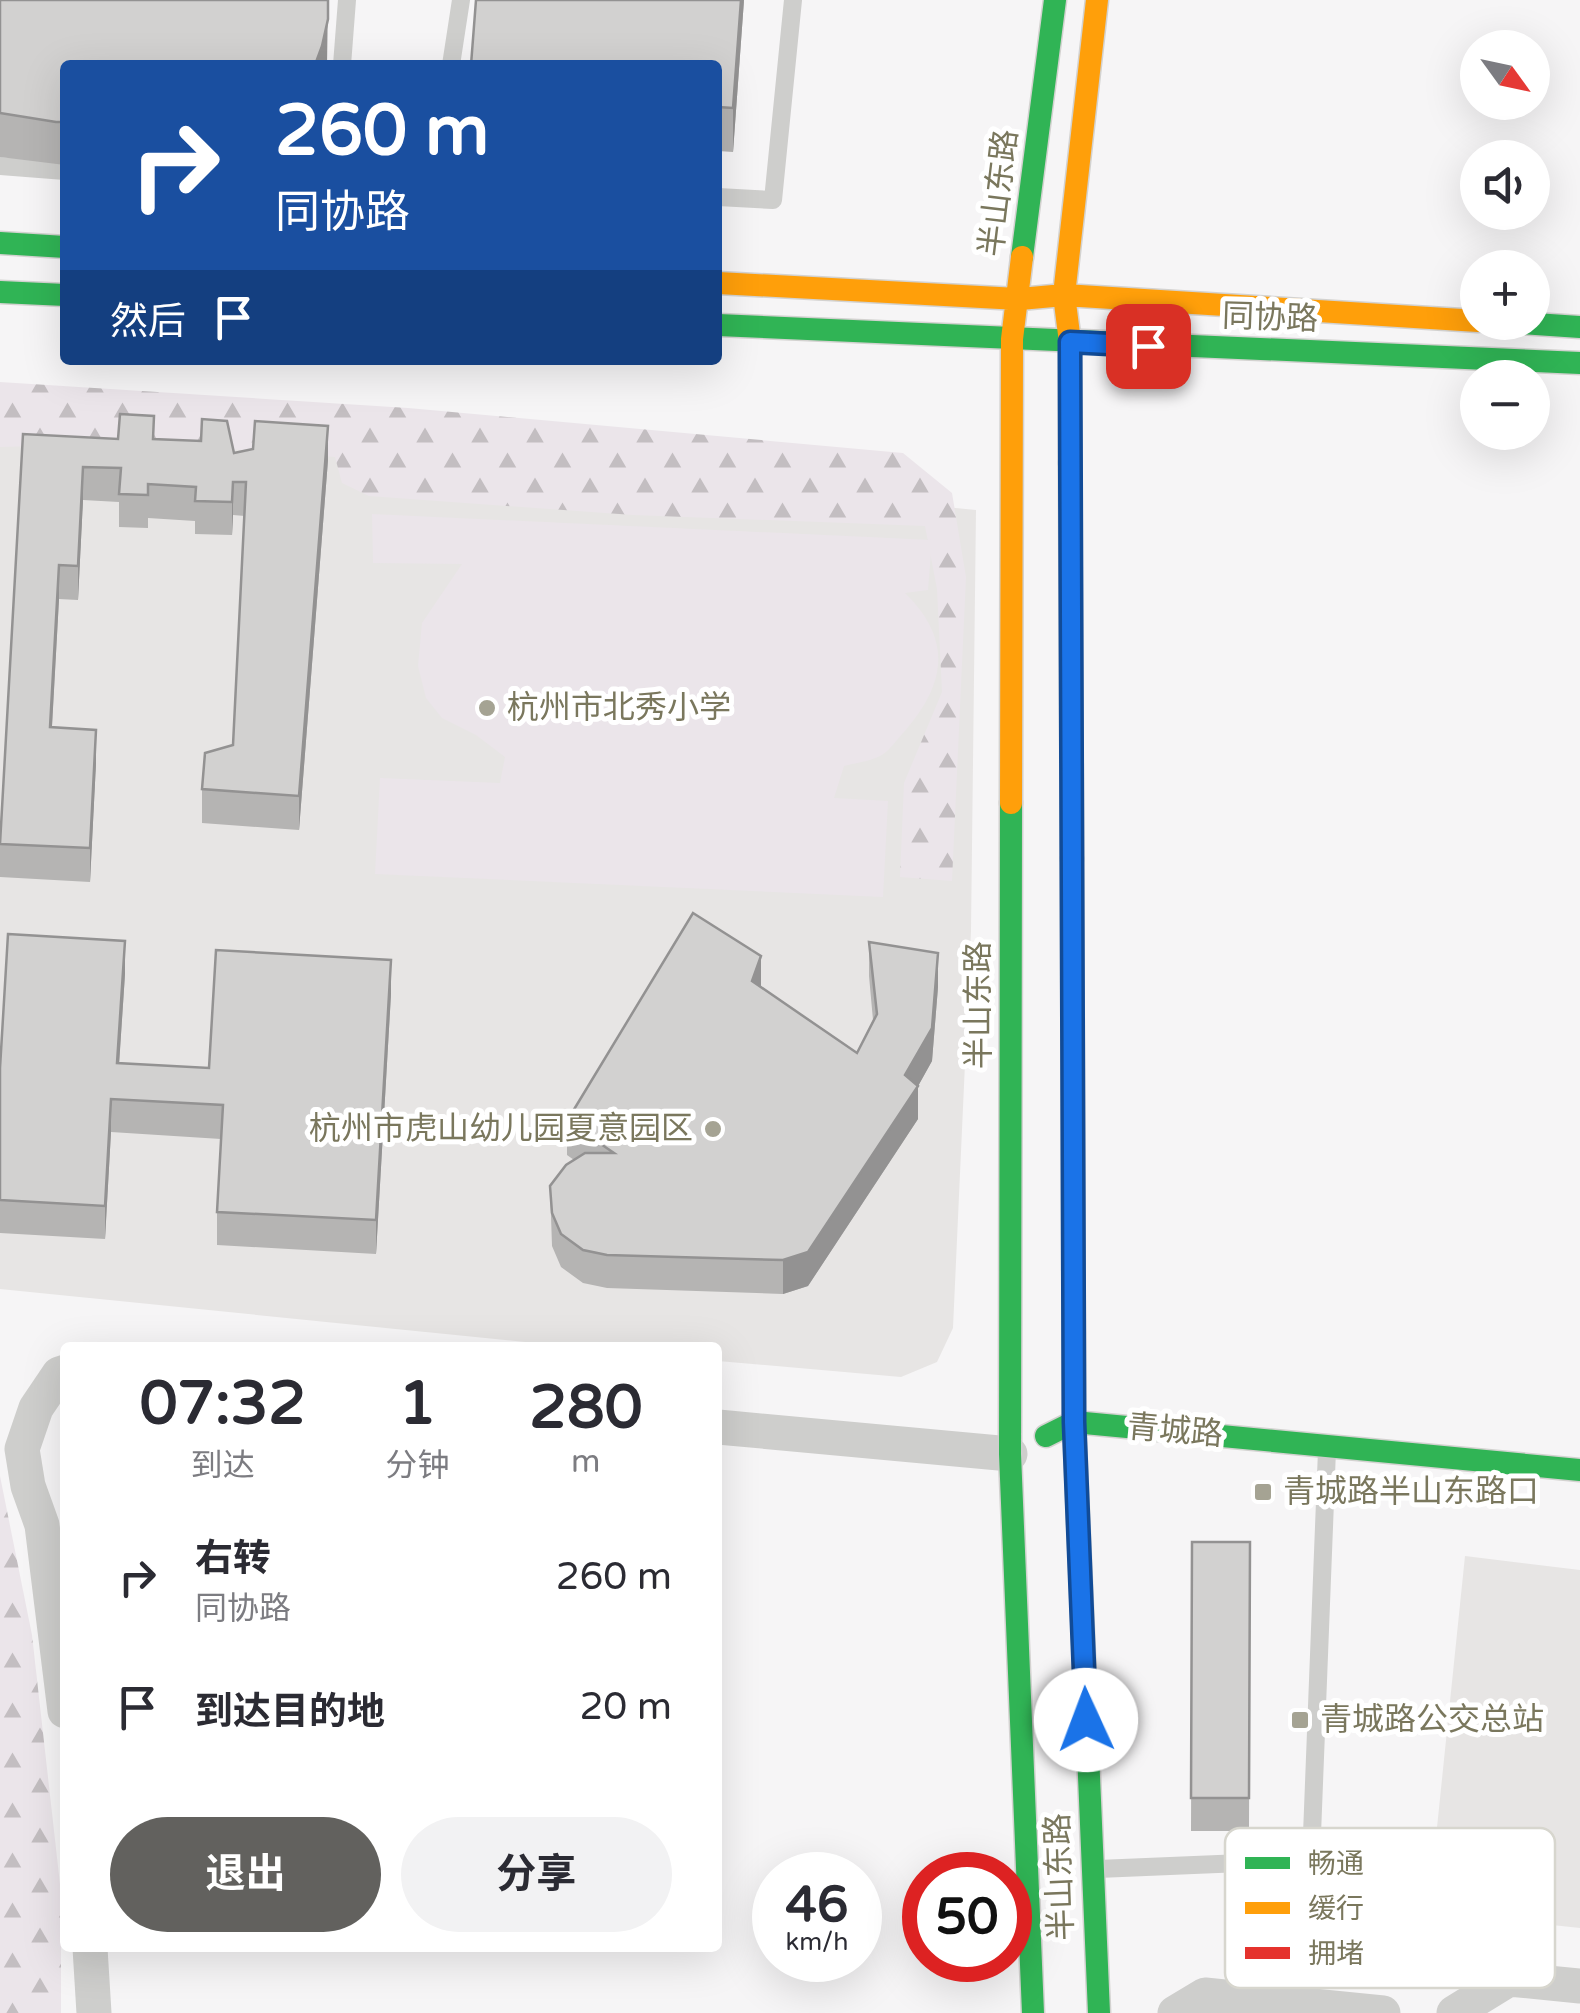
<!DOCTYPE html>
<html lang="zh">
<head>
<meta charset="utf-8">
<style>
	body { margin:0; font-family:"Varela Round","Noto Sans SC",sans-serif; background:#f2f2f3; color:#2b2b33; height:100vh; display:flex; flex-direction:column; font-size:38px; white-space:nowrap }
	* { box-sizing:border-box; margin:0 }
	p { font-size:32px; color:#7c7c81 }
	.icon { flex:none; width:55px; height:55px; fill:none; stroke:currentColor; stroke-width:2; stroke-linecap:round; stroke-linejoin:round }
	.map { position:relative; flex:1; overflow:hidden }
	.sheet { position:absolute; left:60px; top:1342px; width:662px; height:610px; display:flex; flex-direction:column; background:#fff; border-radius:10px; box-shadow:0 10px 40px #0002 }
	.sheet>* { flex:none }
	.hud { position:absolute; left:60px; top:60px; width:662px; height:305px; border-radius:10px; box-shadow:0 10px 40px #0002; background:#1a4fa0; color:#fff; overflow:hidden }
	.needle { width:65px; rotate:123deg }
	.fabs { position:absolute; left:1460px; top:30px; display:grid; gap:20px }
	.fabs a { display:grid; place-items:center; width:90px; height:90px; border-radius:50%; background:#fff; box-shadow:0 10px 40px #0002; font-size:50px }
	.speed { position:absolute; left:752px; top:1852px; display:flex; gap:20px; font-size:50px; font-weight:700; text-align:center }
	.speed>* { display:grid; place-content:center; width:130px; height:130px; border-radius:50%; background:#fff; box-shadow:0 10px 40px #0002; line-height:1 }
	.speed small { font-size:25px; font-weight:400 }
	.speed .limit { border:15px solid #d22; background:#fff; color:#111 }
	.pin { position:absolute; display:grid; place-items:center; width:85px; height:85px; color:#fff; margin:-42px; border-radius:20px; box-shadow:0 5px 15px #0006 }
	.me { position:absolute; width:110px; margin:-55px; rotate:358deg; stroke-linejoin:round; filter:drop-shadow(0 0 8px #0008) }
	.turn { display:flex; align-items:center; gap:35px; height:210px; padding:0 50px; font-size:45px }
	.turn .icon { width:130px; height:130px; stroke-width:2.5 }
	.turn b { display:block; font-size:70px; line-height:85px }
	.then { display:flex; align-items:center; height:95px; padding:0 50px; background:#0003; gap:20px; font-size:38px }
	.eta { display:flex; justify-content:space-evenly; align-items:center; height:170px; text-align:center }
	.eta b { font-size:60px; font-weight:700; line-height:70px }
	.primary-button { display:flex; gap:20px; margin-top:auto; padding:20px 50px }
	.primary-button a { flex:1; height:115px; border-radius:60px; background:#62615e; color:#fff; font-size:40px; font-weight:700; line-height:115px; text-align:center }
	.primary-button a+a { background:#f2f2f3; color:#2b2b33 }
	ul { padding:0; list-style:none }
	li { display:flex; align-items:center; gap:30px; height:130px; padding:0 50px }
	li div { flex:1 }
	li b { display:block; font-size:38px }
	li em { font-style:normal }
	.map>svg:first-child { display:block }
	.built { fill:#e7e5e4 }
	.forest { fill:url(#forest-firs) }
	.pitch { fill:#ebe5ea }
	.lines { fill:none; stroke-linecap:round; stroke-linejoin:round }
	.fast-casing { stroke:#d3d2d0; stroke-width:25 }
	.slow-casing { stroke:#d3d2d0; stroke-width:25 }
	.jam-casing { stroke:#d3d2d0; stroke-width:25 }
	.lane { stroke:#cececc; stroke-width:18 }
	.street { stroke:#cececc; stroke-width:35 }
	.fast { stroke:#30b455; stroke-width:22 }
	.slow { stroke:#ff9f0a; stroke-width:22 }
	.jam { stroke:#e5322d; stroke-width:22 }
	.wall { fill:#b5b4b3 }
	.shaded-wall { fill:#939292 }
	.building { fill:#d2d1d0; stroke:#939292; stroke-width:2.5 }
	.route-casing { stroke:#114b97; stroke-width:25 }
	.route { stroke:#1a73e8; stroke-width:18 }
	.poi-dot { fill:#a5a393; stroke:#fff; stroke-width:4 }
	.labels { text-anchor:middle; dominant-baseline:central; stroke-width:10; stroke-linejoin:round; paint-order:stroke }
	.street-label { font-size:32px; fill:#7a775d; stroke:#fff }
	.poi-label { font-size:32px; fill:#7a775d; stroke:#fff; text-anchor:start }
	.key { fill:#fff; stroke:#d7d6ce; stroke-width:2.5 }
	.key-label { font-size:28px; fill:#7a775d }
</style>
</head>
<body>
<div class="map">
<svg width="1580" height="2013" viewBox="0 0 1580 2013">
	<defs>
		<pattern id="forest-firs" width="22" height="20" patternUnits="userSpaceOnUse" patternTransform="scale(2.5)"><rect width="22" height="20" fill="#ebe5ea"/><path d="M5 1l3.5 6h-7zM16 11l3.5 6h-7z" fill="#c3bec1"/></pattern>
	</defs>
	<rect width="100%" height="100%" fill="#f6f5f6"/>
	<path class="built" d="M 0,414 L 976,510 L 971,931 L 953,1328 L 937,1362 L 901,1377 L 718,1361 L 718,1348 L 574,1347 L 0,1289 Z
		M 1465,1556 L 1580,1570 L 1580,1928 L 1515,1921 L 1422,1973 Z"/>
	<path class="forest" d="M 0,382 L 408,408 L 903,453 L 952,493 L 966,577 L 952,881 L 900,877 L 904,783 L 942,692 L 937,589 L 925,526 L 633,515 L 369,496 L 342,483 L 335,457 L 147,443 L 0,447 Z
		M 0,1476 L 32,1635 L 61,1893 L 61,2013 L 0,2013 Z"/>
	<path class="pitch" d="M 372,514 L 932,540 L 928,590 L 905,593 C 952,639 947,683 904,732 C 898,738 890,750 882,755 C 872,761 855,763 844,766 L 834,798 L 888,801 L 883,897 L 375,874 L 380,778 L 500,783 L 505,757 L 476,735 L 442,718 L 426,698 L 418,666 L 422,623 L 462,564 L 373,563 Z"/>
	<g class="lines">
		<defs>
			<path id="fast" d="M 0,243 L 65,247
				M 1022,257 L 1055,0
				M 0,292 L 65,295
				M 1507,322 L 1580,327
				M 718,325 L 1580,363
				M 1011,803 L 1010,1454 L 1033,2013
				M 1072,859 L 1074,1422 L 1099,2013
				M 1046,1436 L 1074,1422 L 1580,1470"/>
			<path id="slow" d="M 718,283 L 1020,299 L 1064,295 L 1478,321
				M 1070,463 L 1070,342 L 1064,295 L 1097,0
				M 1011,803 L 1012,339 L 1022,257"/>
			<path id="jam" d="M 1070,463 L 1072,859"/>
		</defs>
		<use href="#fast" class="fast-casing"/>
		<use href="#slow" class="slow-casing"/>
		<use href="#jam" class="jam-casing"/>
		<path class="lane" d="M 342,65 L 347,0
			M 451,65 L 461,0
			M 0,166 L 65,171
			M 718,197 L 773,200 L 793,0
			M 1098,1869 L 1311,1860 L 1327,1450"/>
		<path class="street" d="M 65,1372 L 59,1374 L 36,1408 L 22,1449 L 28,1486 L 42,1525 L 65,1711
			M 718,1427 L 1010,1454
			M 90,1948 L 94,2013
			M 1175,2013 L 1205,1995 L 1383,2013
			M 1454,2013 L 1509,1979 L 1580,1986"/>
		<use href="#fast" class="fast"/>
		<use href="#slow" class="slow"/>
		<use href="#jam" class="jam"/>
	</g>
	<path class="wall" d="M 0,0 L 328,62 L 65,65 L 65,165 L 0,157 Z
		M 744,0 L 733,152 L 718,151 L 718,65 Z
		M 23,434 L 118,439 L 154,439 L 234,453 L 328,460 L 299,830 L 202,823 L 202,789 L 233,745 L 245,516 L 233,515 L 232,535 L 195,534 L 195,521 L 148,518 L 148,528 L 119,527 L 119,502 L 83,500 L 78,600 L 59,599 L 52,727 L 96,763 L 90,882 L 0,877 L 0,844 Z
		M 869,942 L 938,987 L 932,1061 L 918,1086 L 918,1119 L 808,1286 L 783,1294 L 607,1288 L 583,1283 L 561,1267 L 552,1246 L 550,1186 L 574,1160 L 567,1155 L 567,1121 L 761,987 L 857,1053 L 873,1020 L 869,976 Z
		M 125,974 L 119,1063 L 209,1068 L 391,994 L 376,1254 L 217,1245 L 217,1212 L 221,1139 L 111,1132 L 105,1239 L 0,1233 L 0,1068 Z
		M 1192,1542 L 1250,1542 L 1249,1831 L 1191,1831 Z"/>
	<path class="shaded-wall" d="M 328,0 L 327,65 L 315,65 Z
		M 741,0 L 744,0 L 733,152 L 733,108 Z
		M 328,426 L 328,460 L 299,830 L 299,796 Z
		M 83,467 L 83,500 L 78,600 L 78,566 Z
		M 233,482 L 233,515 L 232,535 L 232,502 Z
		M 59,565 L 59,599 L 50,761 L 50,727 Z
		M 96,730 L 96,763 L 90,882 L 90,848 Z
		M 125,941 L 125,974 L 117,1096 L 117,1063 Z
		M 938,953 L 938,987 L 932,1061 L 917,1088 L 918,1086 L 918,1119 L 808,1286 L 783,1294 L 783,1260 L 905,1075 Z
		M 761,956 L 761,989 L 752,981 Z
		M 391,960 L 391,994 L 376,1254 L 376,1220 Z
		M 111,1099 L 111,1132 L 105,1239 L 105,1206 Z"/>
	<path class="building" d="M 0,0 L 328,0 L 328,19 L 322,46 L 315,65 L 65,65 L 65,122 L 56,122 L 0,113 Z
		M 476,0 L 741,0 L 733,108 L 718,107 L 718,65 L 471,65 Z
		M 120,414 L 154,416 L 153,439 L 201,441 L 202,419 L 227,421 L 234,453 L 253,449 L 255,421 L 328,426 L 299,796 L 202,789 L 205,753 L 233,745 L 246,482 L 233,482 L 232,502 L 195,501 L 196,487 L 148,484 L 148,495 L 119,494 L 121,468 L 83,467 L 78,566 L 59,565 L 50,727 L 96,730 L 90,848 L 0,844 L 23,434 L 118,439 Z
		M 693,913 L 761,956 L 752,981 L 857,1053 L 877,1014 L 869,942 L 938,953 L 932,1028 L 905,1075 L 918,1086 L 808,1252 L 783,1260 L 607,1255 L 583,1250 L 561,1234 L 552,1213 L 550,1186 L 566,1165 L 585,1153 L 614,1153 L 567,1121 Z
		M 8,934 L 125,941 L 117,1063 L 209,1068 L 216,950 L 391,960 L 376,1220 L 217,1212 L 223,1105 L 111,1099 L 105,1206 L 0,1200 L 0,1068 Z
		M 1192,1542 L 1250,1542 L 1249,1798 L 1191,1798 Z"/>
	<g class="lines">
		<defs>
			<path id="route" d="M 1086,1720 L 1074,1422 L 1070,342 L 1148,346"/>
		</defs>
		<use href="#route" class="route-casing"/>
		<use href="#route" class="route"/>
	</g>
	<g class="poi-dot">
		<circle cx="487" cy="708" r="10"/>
		<circle cx="713" cy="1129" r="10"/>
		<rect x="1253" y="1482" width="20" height="20" rx="5"/>
		<rect x="1290" y="1710" width="20" height="20" rx="5"/>
	</g>
	<g class="labels">
		<g class="street-label">
			<text transform="translate(999 193) rotate(-83)">半山东路</text>
			<text transform="translate(1270 318) rotate(2)">同协路</text>
			<text transform="translate(979 1005) rotate(-90)">半山东路</text>
			<text transform="translate(1175 1431) rotate(5)">青城路</text>
			<text transform="translate(1060 1877) rotate(-92)">半山东路</text>
		</g>
		<g class="poi-label">
			<text x="507" y="708">杭州市北秀小学</text>
			<text x="693" y="1129" text-anchor="end">杭州市虎山幼儿园夏意园区</text>
			<text x="1283" y="1492">青城路半山东路口</text>
			<text x="1320" y="1720">青城路公交总站</text>
		</g>
	</g>
	<rect x="1225" y="1828" width="330" height="160" rx="15" class="key"/>
	<rect x="1245" y="1857" width="45" height="12" fill="#30b455"/>
	<rect x="1245" y="1902" width="45" height="12" fill="#ff9f0a"/>
	<rect x="1245" y="1947" width="45" height="12" fill="#e5322d"/>
	<g class="key-label">
		<text x="1308" y="1873">畅通</text>
		<text x="1308" y="1918">缓行</text>
		<text x="1308" y="1963">拥堵</text>
	</g>
</svg>
<div class="fabs">
<a><svg class="needle" viewBox="-14 -14 28 28"><path d="M0-13l5 13h-10z" fill="#e53935"/><path d="M0 13l5-13h-10z" fill="#7c7c81"/></svg></a>
<a><svg class="icon" aria-label="sound" viewBox="0 0 24 24"><path d="M4 9h4l5-4v14l-5-4H4zM17 9q2 3 0 6"/></svg></a>
<a>+</a>
<a>−</a>
</div>
<div class="speed"><div>46<small>km/h</small></div><div class="limit">50</div></div>
<div class="pin" style="left:1148px;top:346px;background:#d93025"><svg class="icon" aria-label="arrive" viewBox="0 0 24 24"><path d="M6 21V4h12l-3 4 3 4H6"/></svg></div>
<svg class="me" style="left:1086px;top:1720px" viewBox="-20 -20 40 40"><circle r="19" fill="#fff"/><path d="M0-13L10 11 0 6-10 11z" fill="#1a73e8"/></svg>
<div class="hud">
<div class="turn"><svg class="icon" aria-label="right" viewBox="0 0 24 24"><path d="M7 20v-9h11M14 6l5 5-5 5"/></svg><div><b>260 m</b>同协路</div></div>
<div class="then">然后<svg class="icon" aria-label="arrive" viewBox="0 0 24 24"><path d="M6 21V4h12l-3 4 3 4H6"/></svg></div>
</div>
<section class="sheet">
<div class="eta">
<div><b>07:32</b><p>到达</p></div>
<div><b>1</b><p>分钟</p></div>
<div><b>280</b><p>m</p></div>
</div>
<ul>
<li><svg class="icon" aria-label="right" viewBox="0 0 24 24"><path d="M7 20v-9h11M14 6l5 5-5 5"/></svg><div><b>右转</b><p>同协路</p></div><em>260 m</em></li>
<li><svg class="icon" aria-label="arrive" viewBox="0 0 24 24"><path d="M6 21V4h12l-3 4 3 4H6"/></svg><div><b>到达目的地</b></div><em>20 m</em></li>
</ul>
<div class="primary-button"><a>退出</a><a>分享</a></div>
</section>
</div>
</body>
</html>
